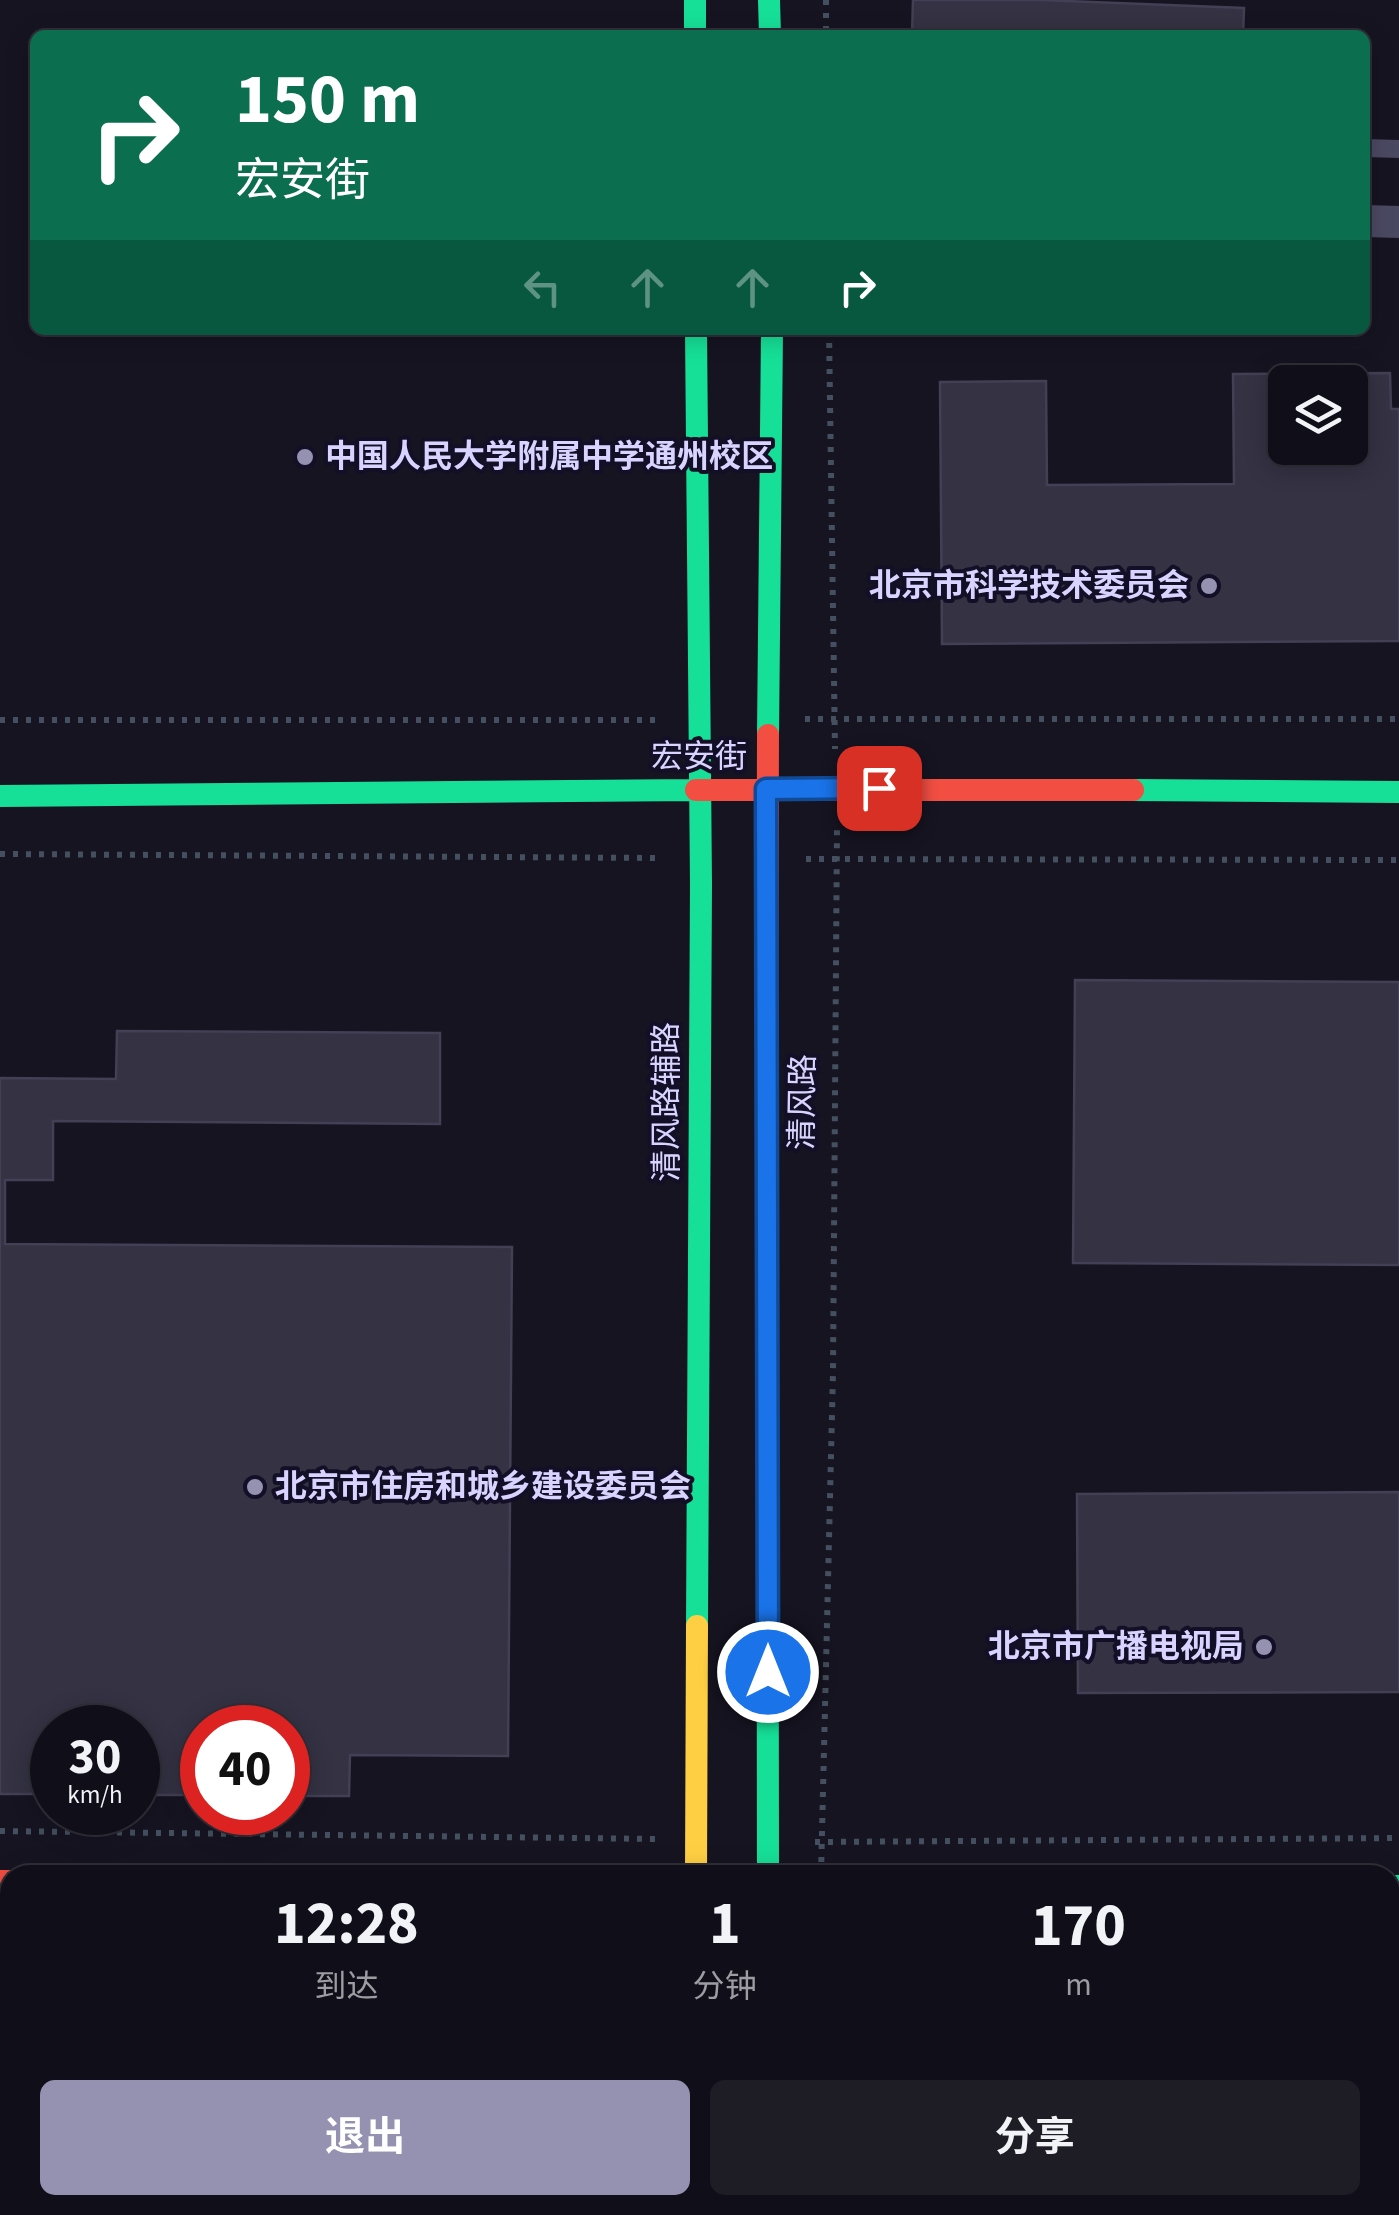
<!DOCTYPE html>
<html lang="zh">
<head>
<meta charset="utf-8">
<style>
	body { margin:0; font-family:"Source Sans 3","Noto Sans SC",sans-serif; background:#1e1d26; color:#f1f3f6; height:100vh; display:flex; flex-direction:column; font-size:38px; white-space:nowrap }
	* { box-sizing:border-box; margin:0 }
	p { font-size:32px; color:#9c9ca2 }
	.icon { flex:none; width:55px; height:55px; fill:none; stroke:currentColor; stroke-width:2; stroke-linecap:round; stroke-linejoin:round }
	.map { position:relative; flex:1; overflow:hidden }
	.side { position:absolute; left:0px; top:1865px; width:1400px; height:350px; display:flex; flex-direction:column; background:#100f19; border-radius:30px 30px 0 0; box-shadow:0 5px 25px #0003,0 0 0 2px #302f38 }
	.side>* { flex:none }
	.banner { position:absolute; left:30px; top:30px; width:1340px; height:305px; border-radius:15px; box-shadow:0 5px 25px #0003,0 0 0 2px #302f38; background:#0b6e4f; color:#fff; overflow:hidden }
	.tools { position:absolute; left:1268px; top:365px; display:grid; gap:20px }
	.tools a { display:grid; place-items:center; width:100px; height:100px; border-radius:15px; background:#100f19; box-shadow:0 5px 25px #0003,0 0 0 2px #302f38; font-size:50px }
	.speed { position:absolute; left:30px; top:1705px; display:flex; gap:20px; font-size:50px; font-weight:700; text-align:center }
	.speed>* { display:grid; place-content:center; width:130px; height:130px; border-radius:50%; background:#100f19; box-shadow:0 5px 25px #0003,0 0 0 2px #302f38; line-height:1 }
	.speed small { font-size:25px; font-weight:400 }
	.speed .limit { border:15px solid #d22; background:#fff; color:#111 }
	.pin { position:absolute; display:grid; place-items:center; width:85px; height:85px; color:#fff; margin:-42px; border-radius:20px; box-shadow:0 5px 15px #0006 }
	.me { position:absolute; width:110px; margin:-55px; rotate:0deg; stroke-linejoin:round; filter:drop-shadow(0 0 8px #0008) }
	.turn { display:flex; align-items:center; gap:35px; height:210px; padding:0 40px; font-size:45px }
	.turn .icon { width:130px; height:130px; stroke-width:2.5 }
	.turn b { display:block; font-size:70px; line-height:85px }
	.lanes { display:flex; align-items:center; height:95px; padding:0 40px; background:#0003; justify-content:center; gap:50px; direction:ltr }
	.lanes .off { opacity:.35 }
	.eta { display:flex; justify-content:space-evenly; align-items:center; height:170px; text-align:center }
	.eta b { font-size:60px; font-weight:700; line-height:70px }
	.button { display:flex; gap:20px; margin-top:auto; padding:20px 40px }
	.button a { flex:1; height:115px; border-radius:15px; background:#9591b1; color:#fff; font-size:40px; font-weight:700; line-height:115px; text-align:center }
	.button a+a { background:#1e1d26; color:#f1f3f6 }
	.map>svg:first-child { display:block }
	.building { fill:#343243; stroke:#433f54; stroke-width:2.5; fill-rule:evenodd }
	.lines { fill:none; stroke-linecap:round; stroke-linejoin:round }
	.path { stroke:#44505f; stroke-width:6; stroke-dasharray:5 8; stroke-linecap:butt }
	.lane { stroke:#4a4962; stroke-width:18 }
	.street { stroke:#4a4962; stroke-width:32 }
	.fast { stroke:#16e098; stroke-width:22 }
	.slow { stroke:#ffcf43; stroke-width:22 }
	.jam { stroke:#f24e42; stroke-width:22 }
	.route-casing { stroke:#114b97; stroke-width:25 }
	.route { stroke:#1a73e8; stroke-width:18 }
	.poi-dot { fill:#9591b1; stroke:#130f26; stroke-width:4 }
	.labels { text-anchor:middle; dominant-baseline:central; stroke-width:8; stroke-linejoin:round; paint-order:stroke }
	.poi-label { font-size:32px; font-weight:bold; fill:#d9d4ff; stroke:#130f26; text-anchor:start }
	.street-label { font-size:32px; fill:#d9d4ff; stroke:#130f26 }
</style>
</head>
<body>
<div class="map">
<svg width="1399" height="2215" viewBox="0 0 1399 2215">
	<rect width="100%" height="100%" fill="#161421"/>
	<path class="building" d="M 913,0 L 1041,0 L 1244,8 L 1243,35 L 912,35 Z
		M 1390,373 L 1391,409 L 1399,409 L 1399,641 L 942,644 L 940,382 L 1046,381 L 1047,485 L 1234,484 L 1233,374 ZM 1285,382 L 1350,382 L 1350,448 L 1285,448 Z
		M 1075,980 L 1399,982 L 1399,1265 L 1073,1263 Z
		M 117,1031 L 440,1033 L 440,1124 L 53,1121 L 53,1180 L 5,1180 L 5,1244 L 512,1247 L 508,1756 L 350,1755 L 349,1796 L 288,1796 L 288,1728 L 202,1728 L 202,1795 L 138,1795 L 138,1728 L 52,1728 L 52,1794 L 0,1794 L 0,1078 L 116,1079 Z
		M 1399,1492 L 1399,1692 L 1078,1693 L 1077,1494 Z
		M 1390,2032 L 1399,2032 L 1399,2215 L 938,2215 L 938,2205 L 1390,2205 Z
		M 0,2088 L 10,2088 L 10,2205 L 533,2205 L 533,2215 L 0,2215 Z"/>
	<g class="lines">
		<path class="path" d="M 826,0 L 826,35
			M 829,330 L 835,749
			M 805,719 L 1399,719
			M 0,720 L 658,720
			M 0,854 L 659,858
			M 806,859 L 1399,860
			M 0,1831 L 658,1839
			M 815,1842 L 1399,1838
			M 821,1875 L 833,1372 L 837,827
			M 828,2205 L 828,2215"/>
		<path class="lane" d="M 1365,148 L 1399,149"/>
		<path class="street" d="M 1365,221 L 1399,222"/>
		<path class="fast" d="M 695,0 L 695,35
			M 769,0 L 770,35
			M 696,330 L 701,884 L 697,1626
			M 768,735 L 772,330
			M 1133,790 L 1399,792
			M 0,796 L 696,790
			M 767,1052 L 768,1875
			M 1390,1886 L 1399,1886
			M 698,2205 L 698,2215"/>
		<path class="slow" d="M 696,1875 L 697,1626
			M 768,2205 L 768,2215"/>
		<path class="jam" d="M 696,790 L 1133,790
			M 767,1052 L 768,735
			M 0,1881 L 10,1881"/>
	</g>
	<g class="lines">
		<defs>
			<path id="route" d="M 768,1672 L 766,789 L 879,788"/>
		</defs>
		<use href="#route" class="route-casing"/>
		<use href="#route" class="route"/>
	</g>
	<g class="poi-dot">
		<circle cx="305" cy="457" r="10"/>
		<circle cx="1209" cy="586" r="10"/>
		<circle cx="255" cy="1487" r="10"/>
		<circle cx="1264" cy="1647" r="10"/>
	</g>
	<g class="labels">
		<g class="poi-label">
			<text x="325" y="457">中国人民大学附属中学通州校区</text>
			<text x="1189" y="586" text-anchor="end">北京市科学技术委员会</text>
			<text x="275" y="1487">北京市住房和城乡建设委员会</text>
			<text x="1244" y="1647" text-anchor="end">北京市广播电视局</text>
		</g>
		<g class="street-label">
			<text x="699" y="757">宏安街</text>
			<text transform="translate(667 1102) rotate(-90)">清风路辅路</text>
			<text transform="translate(803 1102) rotate(-89)">清风路</text>
		</g>
	</g>
</svg>
<div class="tools">
<a><svg class="icon" aria-label="layers" viewBox="0 0 24 24"><path d="M12 4l9 5-9 5-9-5zM3 14l9 5 9-5"/></svg></a>
</div>
<div class="speed"><div>30<small>km/h</small></div><div class="limit">40</div></div>
<div class="pin" style="left:879px;top:788px;background:#d93025"><svg class="icon" aria-label="arrive" viewBox="0 0 24 24"><path d="M6 21V4h12l-3 4 3 4H6"/></svg></div>
<svg class="me" style="left:768px;top:1672px" viewBox="-20 -20 40 40"><circle r="17" fill="#1a73e8" stroke="#fff" stroke-width="3"/><path d="M0-11L8 9 0 5-8 9z" fill="#fff"/></svg>
<div class="banner">
<div class="turn"><svg class="icon" aria-label="right" viewBox="0 0 24 24"><path d="M7 20v-9h11M14 6l5 5-5 5"/></svg><div><b>150 m</b>宏安街</div></div>
<div class="lanes"><svg class="icon off" aria-label="left" viewBox="0 0 24 24"><path d="M17 20v-9H6M10 6l-5 5 5 5"/></svg><svg class="icon off" aria-label="ahead" viewBox="0 0 24 24"><path d="M12 20V5M6 11l6-6 6 6"/></svg><svg class="icon off" aria-label="ahead" viewBox="0 0 24 24"><path d="M12 20V5M6 11l6-6 6 6"/></svg><svg class="icon" aria-label="right" viewBox="0 0 24 24"><path d="M7 20v-9h11M14 6l5 5-5 5"/></svg></div>
</div>
<section class="side">
<div class="eta">
<div><b>12:28</b><p>到达</p></div>
<div><b>1</b><p>分钟</p></div>
<div><b>170</b><p>m</p></div>
</div>
<div class="button"><a>退出</a><a>分享</a></div>
</section>
</div>
</body>
</html>
